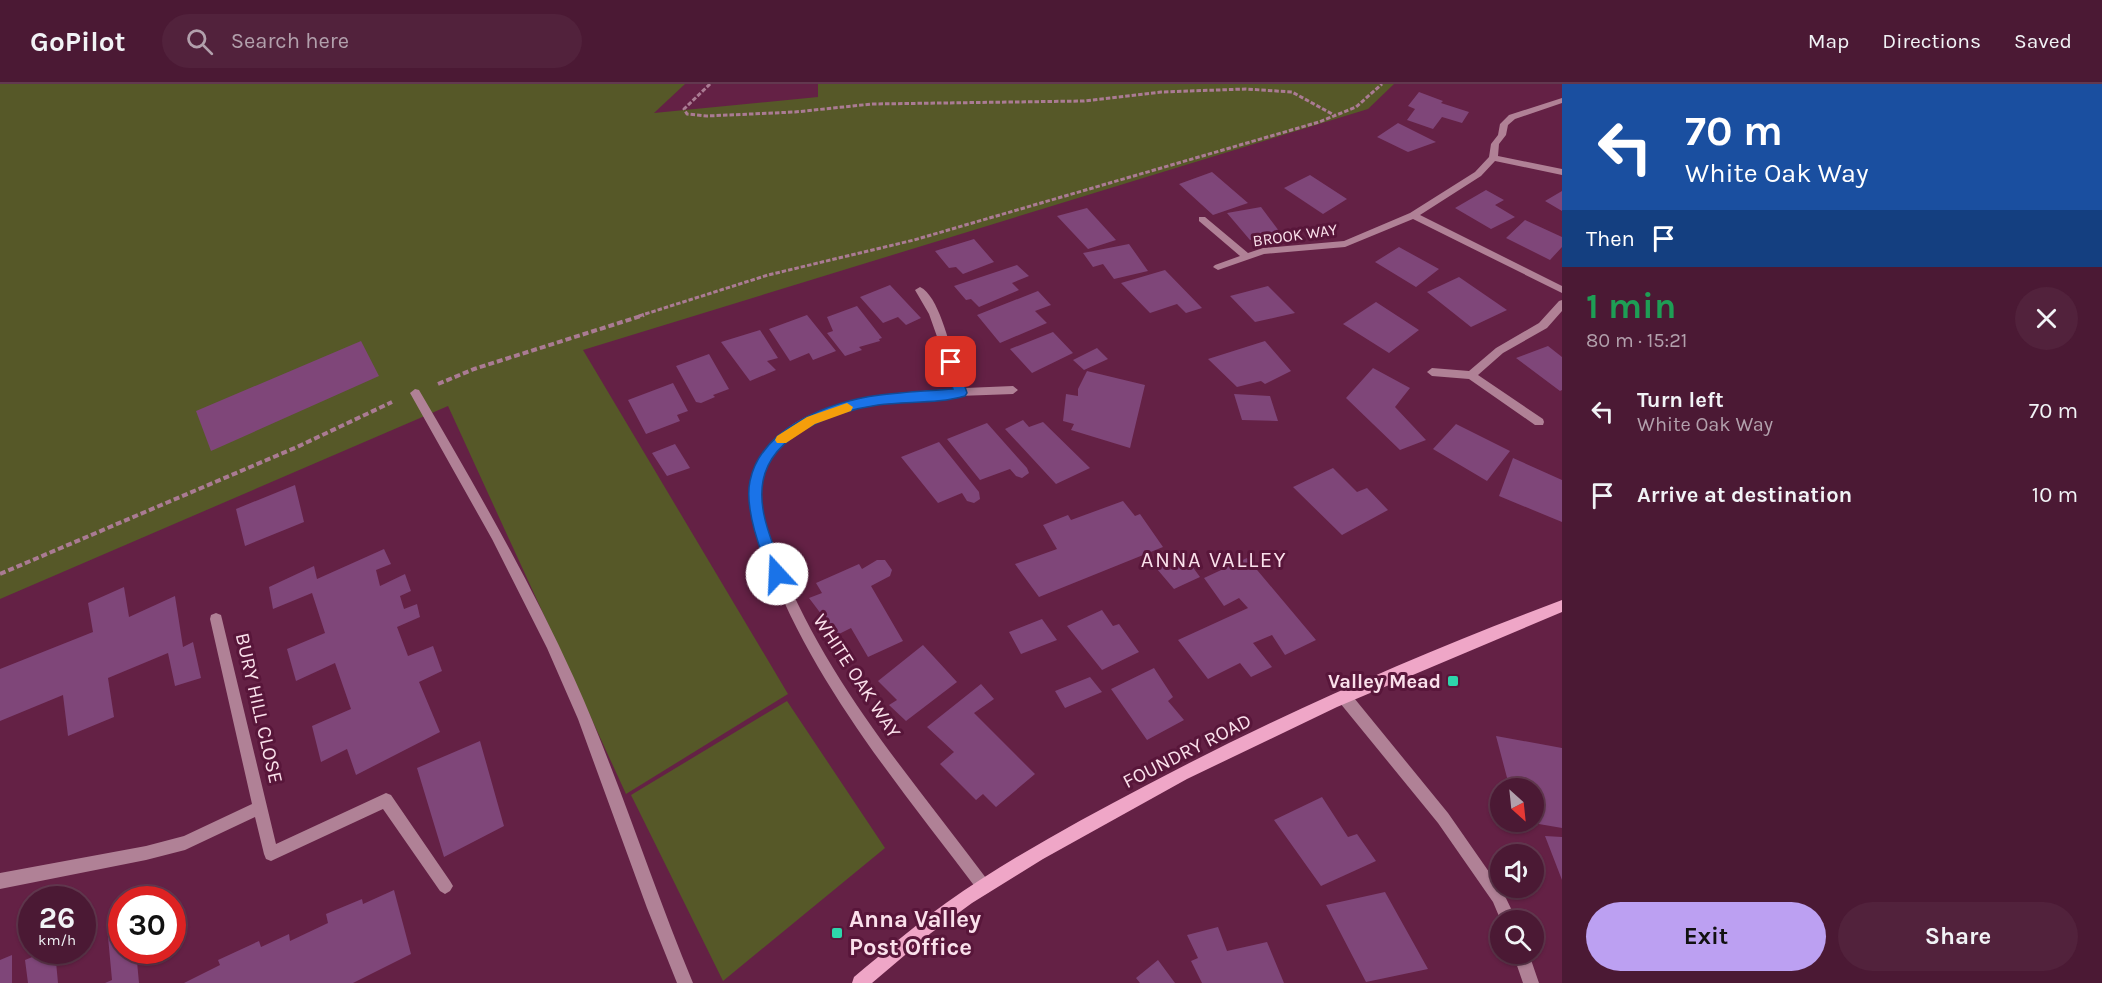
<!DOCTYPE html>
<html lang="en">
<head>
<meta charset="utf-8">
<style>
	body { margin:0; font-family:Karla,sans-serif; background:#52223c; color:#f1f3f6; height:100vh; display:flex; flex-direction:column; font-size:22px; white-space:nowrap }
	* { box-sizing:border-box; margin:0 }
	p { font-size:20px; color:#b2a0ac }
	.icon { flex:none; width:33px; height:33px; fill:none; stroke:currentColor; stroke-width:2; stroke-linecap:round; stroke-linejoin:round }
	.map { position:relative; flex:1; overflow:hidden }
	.details { display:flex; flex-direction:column; background:#4b1934; width:540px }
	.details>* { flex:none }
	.banner { background:#1a4fa0; color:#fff; overflow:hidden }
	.needle { width:39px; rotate:153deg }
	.controls { position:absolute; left:1490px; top:694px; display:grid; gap:12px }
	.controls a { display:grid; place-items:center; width:54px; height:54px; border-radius:50%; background:#4b1934; box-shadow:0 2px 4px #0004,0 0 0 2px #62384f; font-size:30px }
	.speed { position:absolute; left:18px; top:802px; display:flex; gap:12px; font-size:30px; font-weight:700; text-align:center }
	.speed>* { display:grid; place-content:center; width:78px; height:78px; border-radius:50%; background:#4b1934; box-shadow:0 2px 4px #0004,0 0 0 2px #62384f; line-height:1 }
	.speed small { font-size:15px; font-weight:400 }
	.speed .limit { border:9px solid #d22; background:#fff; color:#111 }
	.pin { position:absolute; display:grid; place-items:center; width:51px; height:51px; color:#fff; margin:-26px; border-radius:12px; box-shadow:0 3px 9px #0006 }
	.me { position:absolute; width:66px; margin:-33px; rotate:340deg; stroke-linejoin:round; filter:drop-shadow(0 0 4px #0008) }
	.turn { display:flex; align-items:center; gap:21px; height:126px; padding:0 24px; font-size:27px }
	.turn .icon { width:78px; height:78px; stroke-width:2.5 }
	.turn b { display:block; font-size:42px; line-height:51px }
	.then { display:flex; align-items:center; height:57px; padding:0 24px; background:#0003; gap:12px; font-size:22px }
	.round { display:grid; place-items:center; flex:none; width:63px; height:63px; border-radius:32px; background:#52223c }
	.headline { display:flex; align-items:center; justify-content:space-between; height:102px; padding:0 24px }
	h1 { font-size:36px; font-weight:700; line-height:45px; color:#1e9e55 }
	.button { display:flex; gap:12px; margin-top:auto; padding:12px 24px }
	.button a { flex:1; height:69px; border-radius:36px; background:#bca0f2; color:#111; font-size:24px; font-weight:700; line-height:69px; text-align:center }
	.button a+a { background:#52223c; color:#f1f3f6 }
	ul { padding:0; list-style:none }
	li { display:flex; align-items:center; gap:18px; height:84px; padding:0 24px }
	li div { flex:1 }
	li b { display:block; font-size:22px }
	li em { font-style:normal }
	header { display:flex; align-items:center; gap:36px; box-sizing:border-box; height:84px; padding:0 30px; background:#4b1934; border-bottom:2px solid #62384f }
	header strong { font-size:28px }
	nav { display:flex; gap:33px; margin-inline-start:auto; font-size:21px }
	.search { width:420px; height:54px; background:#52223c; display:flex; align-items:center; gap:15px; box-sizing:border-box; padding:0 21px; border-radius:33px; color:#b2a0ac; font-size:22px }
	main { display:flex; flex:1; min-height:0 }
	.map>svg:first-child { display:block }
	.green { fill:#565828 }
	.building { fill:#7f4679 }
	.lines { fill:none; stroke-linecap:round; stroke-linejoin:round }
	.path-far1 { stroke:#aa7b93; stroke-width:3; stroke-dasharray:4.5 2; stroke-linecap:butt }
	.path { stroke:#aa7b93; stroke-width:4; stroke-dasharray:6 3; stroke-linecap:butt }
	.lane { fill:#b08196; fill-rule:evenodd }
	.street { fill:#b08196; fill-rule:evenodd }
	.secondary { fill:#efa6c7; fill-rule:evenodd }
	.route { fill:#1a73e8; stroke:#114b97; stroke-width:1.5 }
	.slow { fill:#f59e0b }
	.poi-dot { fill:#2dd5ab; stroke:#58163a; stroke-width:2 }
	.labels { text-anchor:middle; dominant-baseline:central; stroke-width:6; stroke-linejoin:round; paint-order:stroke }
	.far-street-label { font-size:16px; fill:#fae0eb; stroke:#58163a }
	.street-label { font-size:20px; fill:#fae0eb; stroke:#58163a }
	.poi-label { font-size:20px; font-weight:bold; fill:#fae0eb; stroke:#58163a; text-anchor:end }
	.quarter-label { font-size:22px; letter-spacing:1.5px; fill:#fae0eb; stroke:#58163a }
	.near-poi-label { font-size:24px; font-weight:bold; fill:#fae0eb; stroke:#58163a; text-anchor:start }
</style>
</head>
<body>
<header>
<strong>GoPilot</strong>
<div class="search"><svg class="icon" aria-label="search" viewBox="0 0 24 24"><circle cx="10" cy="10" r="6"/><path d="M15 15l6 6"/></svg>Search here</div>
<nav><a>Map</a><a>Directions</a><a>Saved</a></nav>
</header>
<main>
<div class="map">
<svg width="1562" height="899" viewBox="0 0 1562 899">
	<rect width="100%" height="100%" fill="#642145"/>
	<path class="green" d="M 0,0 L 685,0 L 654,29 L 818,13 L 818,0 L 1394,0 L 1368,25 L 583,266 L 788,610 L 626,710 L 448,322 L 0,515 Z
		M 787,617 L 885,764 L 723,897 L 631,711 Z"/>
	<path class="building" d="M 1419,8 L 1443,17 L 1441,19 L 1469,28 L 1462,39 L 1442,33 L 1433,45 L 1407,36 L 1415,25 L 1408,22 Z
		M 1398,39 L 1436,58 L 1408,68 L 1377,53 Z
		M 1212,88 L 1248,119 L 1213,131 L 1179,100 Z
		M 1310,91 L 1347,115 L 1323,130 L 1284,104 Z
		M 1486,106 L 1504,116 L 1495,121 L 1515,133 L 1491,145 L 1455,124 Z
		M 1562,107 L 1562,127 L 1545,117 Z
		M 1261,123 L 1282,151 L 1250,156 L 1227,129 Z
		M 1087,124 L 1116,156 L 1088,165 L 1057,132 Z
		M 1525,136 L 1562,153 L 1562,163 L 1550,176 L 1506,154 Z
		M 974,155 L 994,178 L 963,190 L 956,183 L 949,184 L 935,167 Z
		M 1129,160 L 1148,187 L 1114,195 L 1103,180 L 1093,183 L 1083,169 Z
		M 1399,163 L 1439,185 L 1416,203 L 1375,178 Z
		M 1017,181 L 1029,192 L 1012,199 L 1019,206 L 979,223 L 971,215 L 966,216 L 954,202 Z
		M 1165,186 L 1202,224 L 1186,229 L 1177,220 L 1150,229 L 1121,199 Z
		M 1459,193 L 1507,226 L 1471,243 L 1427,208 Z
		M 890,201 L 921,234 L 906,241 L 898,233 L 883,239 L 860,213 Z
		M 1268,202 L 1295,229 L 1255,238 L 1230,212 Z
		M 1038,207 L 1051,221 L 1035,227 L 1047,239 L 1000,259 L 977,231 Z
		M 1376,218 L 1419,246 L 1389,269 L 1343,240 Z
		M 857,222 L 882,254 L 879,255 L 880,257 L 859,263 L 862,266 L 845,272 L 827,249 L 833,247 L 827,233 Z
		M 807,231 L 836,267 L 813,276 L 809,269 L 790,277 L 769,245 Z
		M 760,246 L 778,274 L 767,277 L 776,286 L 750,297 L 721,258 Z
		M 1053,248 L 1073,269 L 1032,289 L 1010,265 Z
		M 361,257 L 379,292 L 211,367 L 196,327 Z
		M 1265,257 L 1291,287 L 1265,300 L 1261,297 L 1237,303 L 1208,275 Z
		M 1548,262 L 1562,273 L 1562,306 L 1560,307 L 1516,274 Z
		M 1097,264 L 1108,275 L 1084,286 L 1073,276 Z
		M 709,270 L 729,305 L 713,311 L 715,313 L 701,319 L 696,318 L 676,282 Z
		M 1373,284 L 1410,304 L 1395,323 L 1426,356 L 1400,366 L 1346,314 Z
		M 1087,287 L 1145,301 L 1130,364 L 1071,346 L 1074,340 L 1063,337 L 1066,310 L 1078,312 L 1078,305 Z
		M 673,299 L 688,327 L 677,331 L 680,337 L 646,350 L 628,316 Z
		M 1234,310 L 1270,312 L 1278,337 L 1242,336 Z
		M 1023,336 L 1029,343 L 1043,338 L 1090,384 L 1056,400 L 1005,345 Z
		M 987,339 L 1027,384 L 1029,389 L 1022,394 L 1016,392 L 1010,385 L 980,396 L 947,355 Z
		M 1456,340 L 1510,367 L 1487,397 L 1433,365 Z
		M 939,358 L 979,408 L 980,415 L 974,419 L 967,417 L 962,409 L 938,419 L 901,373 Z
		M 675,360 L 690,384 L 667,392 L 652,369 Z
		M 1513,374 L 1562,396 L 1562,438 L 1499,412 Z
		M 1333,384 L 1357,408 L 1367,404 L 1388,426 L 1342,451 L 1293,403 Z
		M 295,401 L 304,438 L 245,462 L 236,425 Z
		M 1123,417 L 1135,432 L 1140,430 L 1163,463 L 1039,513 L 1015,480 L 1057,465 L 1043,441 L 1068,431 L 1071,436 Z
		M 384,465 L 391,480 L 376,486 L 380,502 L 405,490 L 411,507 L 400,512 L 404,525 L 417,520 L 420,533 L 397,543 L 408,572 L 433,562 L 442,587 L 419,598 L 440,648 L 356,691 L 347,665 L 321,678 L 312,642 L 351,625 L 335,579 L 296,597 L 287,565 L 325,549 L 312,509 L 273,525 L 269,503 L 314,482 L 317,495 Z
		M 1181,467 L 1200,493 L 1174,505 L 1151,478 Z
		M 1247,474 L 1316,556 L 1285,571 L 1272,551 L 1253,559 L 1272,583 L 1251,593 L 1240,579 L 1208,595 L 1178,556 L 1248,524 L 1239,514 L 1224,522 L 1204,494 Z
		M 877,476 L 885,476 L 892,486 L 890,492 L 871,502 L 903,557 L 868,573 L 851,544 L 837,551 L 809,514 L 822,509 L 816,499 L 859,480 L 862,485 Z
		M 124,503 L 129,533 L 175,512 L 183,563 L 193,558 L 201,594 L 175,602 L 168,569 L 108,594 L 114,633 L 68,652 L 63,611 L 0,637 L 0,585 L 93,548 L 88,519 Z
		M 1102,526 L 1113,542 L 1119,540 L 1139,568 L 1102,586 L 1067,542 Z
		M 1042,535 L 1057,556 L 1021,570 L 1009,548 Z
		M 923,561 L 957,598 L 906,637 L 889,621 L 897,616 L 878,597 Z
		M 1154,584 L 1173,613 L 1168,617 L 1184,636 L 1147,656 L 1111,605 Z
		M 1090,593 L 1102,608 L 1065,624 L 1055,607 Z
		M 981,600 L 994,615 L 974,629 L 1035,690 L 996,723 L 983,710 L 976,716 L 940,680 L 954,668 L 927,643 Z
		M 1496,652 L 1562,664 L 1562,744 L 1533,739 L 1533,705 L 1510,705 Z
		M 480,657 L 504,742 L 444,773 L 417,684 Z
		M 1322,713 L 1348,753 L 1357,750 L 1376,777 L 1321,802 L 1274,736 Z
		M 1545,752 L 1562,753 L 1562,796 Z
		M 394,806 L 411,870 L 353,899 L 184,899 L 220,881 L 218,876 L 259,857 L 261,863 L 289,850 L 290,857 L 328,839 L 326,830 L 362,815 L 363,820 Z
		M 1385,808 L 1428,885 L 1366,898 L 1326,821 Z
		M 122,835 L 122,867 L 136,867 L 139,899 L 105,899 L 112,896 L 107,842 Z
		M 1218,843 L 1227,867 L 1267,858 L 1284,899 L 1202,899 L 1191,877 L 1198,874 L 1187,851 Z
		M 47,867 L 55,867 L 58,899 L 28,899 L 25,876 Z
		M 12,871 L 12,899 L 0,899 L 0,876 Z
		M 1158,876 L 1175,899 L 1140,899 L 1136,894 Z"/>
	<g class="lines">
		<path class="path-far1" d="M 710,0 L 684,25 L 687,30 L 707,32 L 795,28 L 872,20 L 1084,17 L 1161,8 L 1246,5 L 1292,8 L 1334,31
			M 639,232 L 768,191 L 914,156 L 1319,38 L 1356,23 L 1382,0"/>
		<path class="path" d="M 438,300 L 474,285 L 644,231
			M 0,490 L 297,363 L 392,318"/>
		<path class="lane" d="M 920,203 C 939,212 948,259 956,278 L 955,281 L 947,281 L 946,278 L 929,230 L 915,206 Z
			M 415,305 L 419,306 C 474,400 529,495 574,594 C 619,694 651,798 693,899 L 677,899 L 647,824 L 578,635 L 547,564 L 492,455 L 410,309 Z"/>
		<path class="street" d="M 1562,14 L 1562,19 L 1515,35 L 1508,41 L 1506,51 L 1499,60 L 1498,72 L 1562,85 L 1562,91 L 1495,77 L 1481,92 L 1420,131 L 1562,202 L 1562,209 L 1413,135 L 1345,163 L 1264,170 L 1218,186 L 1213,183 L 1215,181 L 1240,172 L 1199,137 L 1199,133 L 1205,133 L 1248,169 L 1263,164 L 1344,157 L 1410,129 L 1475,88 L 1489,73 L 1491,60 L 1498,51 L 1500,40 L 1509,31 Z
			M 1562,216 L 1562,227 L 1547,244 L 1503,269 L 1478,291 L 1543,335 L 1544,338 L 1543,341 L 1535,341 L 1469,295 L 1432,292 L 1427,288 L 1432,284 L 1469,287 L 1496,264 L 1539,239 L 1559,217 Z
			M 951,274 L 956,278 L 965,304 L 1013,302 L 1018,306 L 1013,310 C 944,313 851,310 792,352 C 776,364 762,384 761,405 C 759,430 771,456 780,479 C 827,599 913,696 989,798 L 992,803 L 989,808 L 984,811 L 979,808 C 900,703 814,602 767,477 C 756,449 741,415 754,385 C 785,314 888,309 954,305 L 946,278 Z
			M 216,529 L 221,531 L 222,535 L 276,760 L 386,709 L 391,711 L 450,797 L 453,802 L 450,807 L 445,810 L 440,807 L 383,725 L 271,777 L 266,775 L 264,770 L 255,733 L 185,766 L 146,776 L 0,805 L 0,789 L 146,762 L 184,752 L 252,720 L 210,535 L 211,531 Z
			M 1345,608 L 1350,609 L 1448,729 L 1503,808 L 1517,837 L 1501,837 L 1493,818 L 1438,739 L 1340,619 L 1338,614 L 1340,609 Z
			M 1513,870 L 1529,870 L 1539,899 L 1523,899 Z"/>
		<path class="secondary" d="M 1562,516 L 1562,528 L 1337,623 L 1187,695 L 1043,775 L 972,819 L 931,849 L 872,899 L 852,899 L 854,893 C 884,868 914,842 946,819 C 1008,775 1077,738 1145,702 C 1279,631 1420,569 1562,516 Z"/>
	</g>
	<path class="route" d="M 951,274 L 957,278 L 967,309 L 965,312 C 938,320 906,317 878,321 C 836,327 772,349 763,397 C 757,428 774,462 784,490 L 782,494 L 772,494 C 761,470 744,424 750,397 C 761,343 832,317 880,311 C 904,308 929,307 953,305 L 945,278 Z"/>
	<path class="slow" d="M 847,319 L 853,323 L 851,327 L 815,340 L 786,359 L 777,359 L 775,356 L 777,352 L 807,333 Z"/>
	<g class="poi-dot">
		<rect x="1447" y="591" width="12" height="12" rx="3"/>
		<rect x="831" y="843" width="12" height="12" rx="3"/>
	</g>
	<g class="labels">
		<g class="far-street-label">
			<text transform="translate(1295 151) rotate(-8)">BROOK WAY</text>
		</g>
		<g class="street-label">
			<text transform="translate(857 592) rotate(57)">WHITE OAK WAY</text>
			<text transform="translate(259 624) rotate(77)">BURY HILL CLOSE</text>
			<text transform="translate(1187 667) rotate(-27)">FOUNDRY ROAD</text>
		</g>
		<g class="poi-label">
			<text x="1441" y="597">Valley Mead</text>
		</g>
		<g class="quarter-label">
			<text x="1214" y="476">ANNA VALLEY</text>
		</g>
		<g class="near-poi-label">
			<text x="849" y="835">Anna Valley<tspan x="849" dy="28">Post Office</tspan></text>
		</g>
	</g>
</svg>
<div class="controls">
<a><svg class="needle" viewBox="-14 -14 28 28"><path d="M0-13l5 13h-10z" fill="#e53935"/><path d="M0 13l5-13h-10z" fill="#b2a0ac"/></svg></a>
<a><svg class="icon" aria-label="sound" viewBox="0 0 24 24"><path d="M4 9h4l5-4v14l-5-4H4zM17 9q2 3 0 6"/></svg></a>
<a><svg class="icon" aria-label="search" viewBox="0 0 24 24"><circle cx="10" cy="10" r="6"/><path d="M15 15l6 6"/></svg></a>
</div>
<div class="speed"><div>26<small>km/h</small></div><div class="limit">30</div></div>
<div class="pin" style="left:951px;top:278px;background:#d93025"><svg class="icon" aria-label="arrive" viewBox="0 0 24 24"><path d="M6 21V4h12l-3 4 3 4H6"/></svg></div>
<svg class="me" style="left:777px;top:490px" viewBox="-20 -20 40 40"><circle r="19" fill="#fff"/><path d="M0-13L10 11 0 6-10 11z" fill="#1a73e8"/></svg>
</div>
<section class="details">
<div class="banner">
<div class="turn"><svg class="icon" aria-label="left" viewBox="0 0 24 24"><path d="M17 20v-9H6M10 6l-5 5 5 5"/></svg><div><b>70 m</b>White Oak Way</div></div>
<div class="then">Then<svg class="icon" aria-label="arrive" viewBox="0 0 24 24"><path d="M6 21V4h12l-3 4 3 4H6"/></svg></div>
</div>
<div class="headline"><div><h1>1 min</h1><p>80 m · 15:21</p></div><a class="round"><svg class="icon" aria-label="close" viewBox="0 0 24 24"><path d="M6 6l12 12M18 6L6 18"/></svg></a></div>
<ul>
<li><svg class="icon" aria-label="left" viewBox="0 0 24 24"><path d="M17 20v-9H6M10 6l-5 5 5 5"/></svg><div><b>Turn left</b><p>White Oak Way</p></div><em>70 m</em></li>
<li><svg class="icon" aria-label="arrive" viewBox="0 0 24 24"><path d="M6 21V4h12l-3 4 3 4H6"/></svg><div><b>Arrive at destination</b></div><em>10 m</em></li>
</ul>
<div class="button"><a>Exit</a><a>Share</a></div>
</section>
</main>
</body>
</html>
